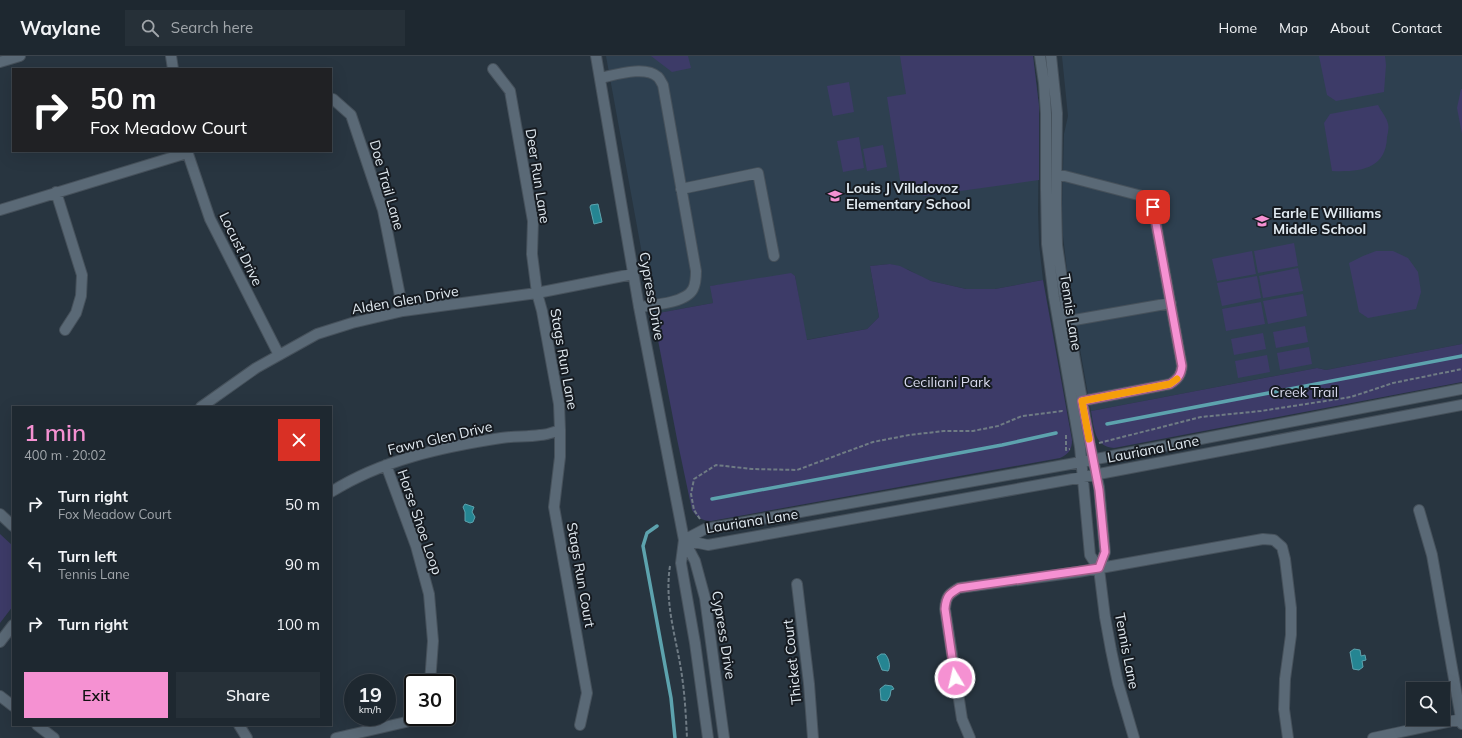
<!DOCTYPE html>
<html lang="en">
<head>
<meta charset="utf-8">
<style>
	body { margin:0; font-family:Mulish,sans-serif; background:#263038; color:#f1f3f6; height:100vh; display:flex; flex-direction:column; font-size:15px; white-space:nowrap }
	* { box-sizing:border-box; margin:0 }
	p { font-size:13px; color:#a1a6ab }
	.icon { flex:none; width:22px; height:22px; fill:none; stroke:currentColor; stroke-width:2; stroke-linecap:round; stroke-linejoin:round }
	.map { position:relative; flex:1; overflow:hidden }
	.panel { position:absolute; left:12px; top:350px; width:320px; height:320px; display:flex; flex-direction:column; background:#1e2830; border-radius:0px; box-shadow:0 4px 16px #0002,0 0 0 1px #3c444c }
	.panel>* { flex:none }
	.hud { position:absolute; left:12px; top:12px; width:320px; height:84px; border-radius:0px; box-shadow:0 4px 16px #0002,0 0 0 1px #3c444c; background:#202124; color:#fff; overflow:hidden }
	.buttons { position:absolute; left:1406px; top:626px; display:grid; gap:8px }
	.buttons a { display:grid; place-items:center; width:44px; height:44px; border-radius:0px; background:#1e2830; box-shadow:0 4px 16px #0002,0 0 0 1px #3c444c; font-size:20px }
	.speed { position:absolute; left:344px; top:618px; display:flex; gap:8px; font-size:20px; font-weight:700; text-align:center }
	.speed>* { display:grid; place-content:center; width:52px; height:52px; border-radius:50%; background:#1e2830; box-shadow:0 4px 16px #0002,0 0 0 1px #3c444c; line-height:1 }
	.speed small { font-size:10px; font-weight:400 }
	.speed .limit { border:2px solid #111; border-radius:6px; background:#fff; color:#111 }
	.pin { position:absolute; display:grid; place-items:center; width:34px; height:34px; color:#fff; margin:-17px; border-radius:8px; box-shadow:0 2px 6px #0006 }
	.me { position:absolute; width:44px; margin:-22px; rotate:351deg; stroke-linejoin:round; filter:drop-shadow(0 0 3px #0008) }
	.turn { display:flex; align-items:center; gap:14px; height:84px; padding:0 12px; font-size:18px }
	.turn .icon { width:52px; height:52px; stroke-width:2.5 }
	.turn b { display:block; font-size:28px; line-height:34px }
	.round { display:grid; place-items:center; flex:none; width:42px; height:42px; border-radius:0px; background:#263038 }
	.headline { display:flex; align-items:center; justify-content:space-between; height:68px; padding:0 12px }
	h1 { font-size:24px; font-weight:600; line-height:30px; color:#f591d2 }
	.primary-button { display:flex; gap:8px; margin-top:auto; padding:8px 12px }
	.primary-button a { flex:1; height:46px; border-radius:0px; background:#f591d2; color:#111; font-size:16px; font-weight:600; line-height:46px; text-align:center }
	.primary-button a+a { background:#263038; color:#f1f3f6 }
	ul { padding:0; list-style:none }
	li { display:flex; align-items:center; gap:12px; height:60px; padding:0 12px }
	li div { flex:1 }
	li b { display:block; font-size:15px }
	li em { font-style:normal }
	header { display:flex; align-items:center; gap:24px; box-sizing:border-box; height:56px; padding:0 20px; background:#1e2830; border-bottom:1px solid #3c444c }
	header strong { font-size:19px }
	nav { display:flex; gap:22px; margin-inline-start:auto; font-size:14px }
	.search { width:280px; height:36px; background:#263038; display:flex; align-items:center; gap:10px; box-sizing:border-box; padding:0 14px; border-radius:0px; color:#a1a6ab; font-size:15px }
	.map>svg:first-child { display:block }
	.built { fill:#2e4050 }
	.green { fill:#3d3b68 }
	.water { fill:#258592; stroke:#5da3ae }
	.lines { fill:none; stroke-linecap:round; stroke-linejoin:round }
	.stream { stroke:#5da3ae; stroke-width:3.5 }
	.minor-casing { stroke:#46515b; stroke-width:12 }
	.path { stroke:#6f7b84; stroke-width:2; stroke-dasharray:4 2; stroke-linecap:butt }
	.minor { stroke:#5a6976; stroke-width:10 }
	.route-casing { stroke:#9f5e88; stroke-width:10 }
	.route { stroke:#f591d2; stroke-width:7 }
	.slow { stroke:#f59e0b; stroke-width:7 }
	.labels { text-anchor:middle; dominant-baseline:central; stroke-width:4; stroke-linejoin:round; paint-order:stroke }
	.street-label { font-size:14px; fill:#e0e9f0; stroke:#161b21 }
	.poi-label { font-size:14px; font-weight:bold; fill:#e0e9f0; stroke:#161b21; text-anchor:start }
	.park-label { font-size:14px; fill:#d9daee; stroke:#161b21 }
</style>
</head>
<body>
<header>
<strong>Waylane</strong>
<div class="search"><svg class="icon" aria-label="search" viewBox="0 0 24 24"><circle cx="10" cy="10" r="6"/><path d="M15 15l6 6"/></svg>Search here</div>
<nav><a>Home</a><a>Map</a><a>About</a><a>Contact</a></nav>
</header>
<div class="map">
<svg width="1462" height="682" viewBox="0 0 1462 682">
	<rect width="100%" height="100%" fill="#283540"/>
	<path class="built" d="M 606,0 L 1033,0 L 1039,50 L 1038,156 L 1039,188 L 1043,224 L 995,233 L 966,233 L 931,225 L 921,221 L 909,214 L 890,208 L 870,210 L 879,261 L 867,273 L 806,284 L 795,220 L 711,230 L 713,247 L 653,258 Z
		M 1062,0 L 1462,0 L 1462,288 L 1326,314 L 1317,312 L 1091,355 L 1069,231 L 1063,180 L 1062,150 L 1064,78 L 1068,60 Z"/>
	<path class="green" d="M 651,0 L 688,0 L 691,12 L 672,16 Z
		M 900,0 L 1033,0 L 1039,50 L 1039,124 L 924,140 L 900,124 L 887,41 L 906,38 Z
		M 1319,0 L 1385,0 L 1386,9 L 1384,36 L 1336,45 L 1327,39 Z
		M 849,26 L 854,56 L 833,60 L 827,30 Z
		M 1461,33 L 1462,33 L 1462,78 L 1457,52 Z
		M 1378,49 C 1381,55 1387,62 1388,68 C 1389,72 1388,77 1387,81 C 1386,114 1359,116 1332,115 L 1324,67 L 1330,58 Z
		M 859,81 L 864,112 L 843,116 L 837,85 Z
		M 883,89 L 887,111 L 867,115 L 863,93 Z
		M 1294,187 L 1298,210 L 1258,217 L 1254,195 Z
		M 1252,195 L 1256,218 L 1217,225 L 1212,203 Z
		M 1376,195 L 1393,195 L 1408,202 L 1418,216 L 1421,236 L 1416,253 L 1368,262 L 1359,256 L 1349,207 L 1363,200 Z
		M 890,208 L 900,210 L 931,225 L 966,233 L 995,233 L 1043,224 L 1072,384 C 1072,393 1069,398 1060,402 L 711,465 C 702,465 696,461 692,454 L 677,383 L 653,258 L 713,247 L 710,230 L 791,217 L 795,220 L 807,284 L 867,273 L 879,261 L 870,210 Z
		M 1298,212 L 1303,235 L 1263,242 L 1259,220 Z
		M 1257,220 L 1261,242 L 1222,250 L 1217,227 Z
		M 1303,238 L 1307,260 L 1268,268 L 1263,245 Z
		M 1261,246 L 1265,268 L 1226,275 L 1222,253 Z
		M 1305,270 L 1308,286 L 1276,292 L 1273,276 Z
		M 1263,277 L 1266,293 L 1234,299 L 1231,283 Z
		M 1462,288 L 1462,326 L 1114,392 C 1094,391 1094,371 1091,355 L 1317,312 L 1326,314 Z
		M 1309,291 L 1312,308 L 1280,314 L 1277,297 Z
		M 1267,299 L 1270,316 L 1238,322 L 1235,305 Z
		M 0,478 L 13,490 L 13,550 L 0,567 Z"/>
	<path class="water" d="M 598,148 L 602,166 L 594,168 L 590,151 L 591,149 Z
		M 465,448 L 474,451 L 472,456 L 475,461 L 473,466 L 470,467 L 465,465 L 465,456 L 463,451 Z
		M 1354,593 L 1360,594 L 1361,600 L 1365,599 L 1366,604 L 1362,605 L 1363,611 L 1359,614 L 1353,613 L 1350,596 Z
		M 881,598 L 885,598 C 889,602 891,611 888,615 L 882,614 L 877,601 Z
		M 885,629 L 892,630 L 894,633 L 891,634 L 890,640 L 887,645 L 881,644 L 880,633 Z"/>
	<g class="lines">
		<path class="stream" d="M 1107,368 L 1462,300
			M 712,443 L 1002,389 L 1056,377
			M 657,470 L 647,477 L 643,490 L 671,642 L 675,682"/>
		<defs>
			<path id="minor" d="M 171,0 L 173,13
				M 596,0 L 639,251 L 684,484 L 695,505 L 705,542 L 724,682
				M 1040,0 L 1044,27 L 1046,58 L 1046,133 L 1047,188 L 1054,241 L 1080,391 L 1090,499 L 1099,513 L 1105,561 L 1111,594 L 1118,627 L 1134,682
				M 1051,0 L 1057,57 L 1056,147 L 1057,189 L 1068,265 L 1090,389 L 1099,431 L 1105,496 L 1099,513
				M 0,6 L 20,0
				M 493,13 L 510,35 L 533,165 L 532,198 L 537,237 L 542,255 L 559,348 L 560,374 L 560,401 L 554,451 L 587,637 L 580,669
				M 600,22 C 615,19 645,9 658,21 C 660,23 661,26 663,29 L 696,215 C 696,221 696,227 693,233 C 686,247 653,249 639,251
				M 333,43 L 351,59 L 383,154 L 403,255
				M 187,95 L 210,163 L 279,299
				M 1057,118 L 1146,141 L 1151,144 L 1153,151 L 1182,310 C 1181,319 1178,323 1170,328 L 1082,345
				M 681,133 L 758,117 L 774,200
				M 56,136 L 82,219 L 81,240 L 76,257 L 65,274
				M 0,154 L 187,97
				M 1063,266 L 1171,247
				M 201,351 L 256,312 L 317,278 L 352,267 L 403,255 L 537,237 L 633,218
				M 386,409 L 416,490 L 429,538 L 433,585 L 430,627
				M 331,436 C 382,404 442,391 501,382 C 514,380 527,381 540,379 C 547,379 554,376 560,374
				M 1419,454 L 1432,499 L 1462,668
				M 0,458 L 13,470
				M 684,484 L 705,473 L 1070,408 L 1462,333
				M 684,484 L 708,489 L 1083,421 L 1462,349
				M 684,484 L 681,507 L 695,587 L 708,682
				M 797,528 L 809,628 L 813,682
				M 0,586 L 13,569
				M 0,640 L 13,650
				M 37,669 L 54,682
				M 239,669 L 247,682
				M 336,682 L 406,666 L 415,661
				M 970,682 L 962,663 L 945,553 C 946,540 949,538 959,532 L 1078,516 L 1263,483 L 1274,484 L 1282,491 L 1285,503 L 1291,552 L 1291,579 L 1285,623 L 1284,653 L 1288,682
				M 1373,682 L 1461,663"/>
		</defs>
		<use href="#minor" class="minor-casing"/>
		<path class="path" d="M 1066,379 L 1066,394 L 1070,393
			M 1099,387 L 1201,361 L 1261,355 L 1351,341 L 1393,327 L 1462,313
			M 700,463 L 694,454 L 691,438 L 694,423 L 716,409 L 752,413 L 797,414 L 873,386 L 909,379 L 944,375 L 973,375 L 998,370 L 1022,360 L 1062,355 L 1062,357
			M 670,510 C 664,548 677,584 682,620 C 685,641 686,662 687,682"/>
		<use href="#minor" class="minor"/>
	</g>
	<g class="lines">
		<defs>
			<path id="route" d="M 955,622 L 945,553 C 946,540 949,538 959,532 L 1099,512 L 1105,496 L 1099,434 L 1082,345 L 1170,328 C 1178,323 1181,319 1182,310 L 1153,151"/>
		</defs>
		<use href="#route" class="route-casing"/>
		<use href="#route" class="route"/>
		<path class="slow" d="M 1089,383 L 1082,345 L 1170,328 L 1177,323"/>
	</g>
	<defs>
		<symbol id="school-bare" viewBox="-9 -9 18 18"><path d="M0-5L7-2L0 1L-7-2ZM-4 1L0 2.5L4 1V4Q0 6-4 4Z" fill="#f591d2" stroke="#161b21" stroke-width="2.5" paint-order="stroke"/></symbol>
	</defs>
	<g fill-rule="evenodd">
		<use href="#school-bare" x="825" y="130" width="20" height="20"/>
		<use href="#school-bare" x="1252" y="155" width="20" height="20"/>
	</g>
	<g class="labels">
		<g class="street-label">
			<text transform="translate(538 120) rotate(81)">Deer Run Lane</text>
			<text transform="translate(387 129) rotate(74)">Doe Trail Lane</text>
			<text transform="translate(241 193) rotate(64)">Locust Drive</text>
			<text transform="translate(652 240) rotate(80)">Cypress Drive</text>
			<text transform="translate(405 244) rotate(-10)">Alden Glen Drive</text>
			<text transform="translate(1071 256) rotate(81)">Tennis Lane</text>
			<text transform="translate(564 303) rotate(80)">Stags Run Lane</text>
			<text transform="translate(440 382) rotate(-13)">Fawn Glen Drive</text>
			<text transform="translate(1153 393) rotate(-11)">Lauriana Lane</text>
			<text transform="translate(752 465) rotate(-9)">Lauriana Lane</text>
			<text transform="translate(420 466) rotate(71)">Horse Shoe Loop</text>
			<text transform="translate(581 519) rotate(80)">Stags Run Court</text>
			<text transform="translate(724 579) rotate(81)">Cypress Drive</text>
			<text transform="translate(1127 595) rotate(79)">Tennis Lane</text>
			<text transform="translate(792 606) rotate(-96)">Thicket Court</text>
		</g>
		<g class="poi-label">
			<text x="846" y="132">Louis J Villalovoz<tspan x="846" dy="16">Elementary School</tspan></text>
			<text x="1273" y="157">Earle E Williams<tspan x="1273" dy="16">Middle School</tspan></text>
		</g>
		<g class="park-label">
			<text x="947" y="326">Ceciliani Park</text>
			<text x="1304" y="336">Creek Trail</text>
		</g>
	</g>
</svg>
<div class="buttons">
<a><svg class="icon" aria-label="search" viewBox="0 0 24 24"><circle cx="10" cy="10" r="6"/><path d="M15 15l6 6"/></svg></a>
</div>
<div class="speed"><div>19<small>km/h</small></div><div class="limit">30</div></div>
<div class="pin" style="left:1153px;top:151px;background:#d93025"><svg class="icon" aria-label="arrive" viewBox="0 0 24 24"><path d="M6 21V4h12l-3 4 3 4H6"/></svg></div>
<svg class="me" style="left:955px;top:622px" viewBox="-20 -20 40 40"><circle r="17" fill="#f591d2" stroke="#fff" stroke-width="3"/><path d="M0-11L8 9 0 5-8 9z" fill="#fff"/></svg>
<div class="hud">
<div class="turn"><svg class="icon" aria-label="right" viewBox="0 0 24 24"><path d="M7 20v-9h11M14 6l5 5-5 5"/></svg><div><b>50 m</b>Fox Meadow Court</div></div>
</div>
<section class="panel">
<div class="headline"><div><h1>1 min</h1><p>400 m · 20:02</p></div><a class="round" style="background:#d93025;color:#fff"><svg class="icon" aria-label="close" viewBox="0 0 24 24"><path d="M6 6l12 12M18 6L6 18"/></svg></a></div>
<ul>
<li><svg class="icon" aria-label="right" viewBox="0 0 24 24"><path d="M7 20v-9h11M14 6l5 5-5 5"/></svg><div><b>Turn right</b><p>Fox Meadow Court</p></div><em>50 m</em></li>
<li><svg class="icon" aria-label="left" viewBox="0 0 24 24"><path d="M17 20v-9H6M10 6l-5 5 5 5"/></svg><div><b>Turn left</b><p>Tennis Lane</p></div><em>90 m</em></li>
<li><svg class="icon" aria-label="right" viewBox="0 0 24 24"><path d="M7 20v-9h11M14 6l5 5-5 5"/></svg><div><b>Turn right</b></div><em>100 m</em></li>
</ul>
<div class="primary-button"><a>Exit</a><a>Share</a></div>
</section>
</div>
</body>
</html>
